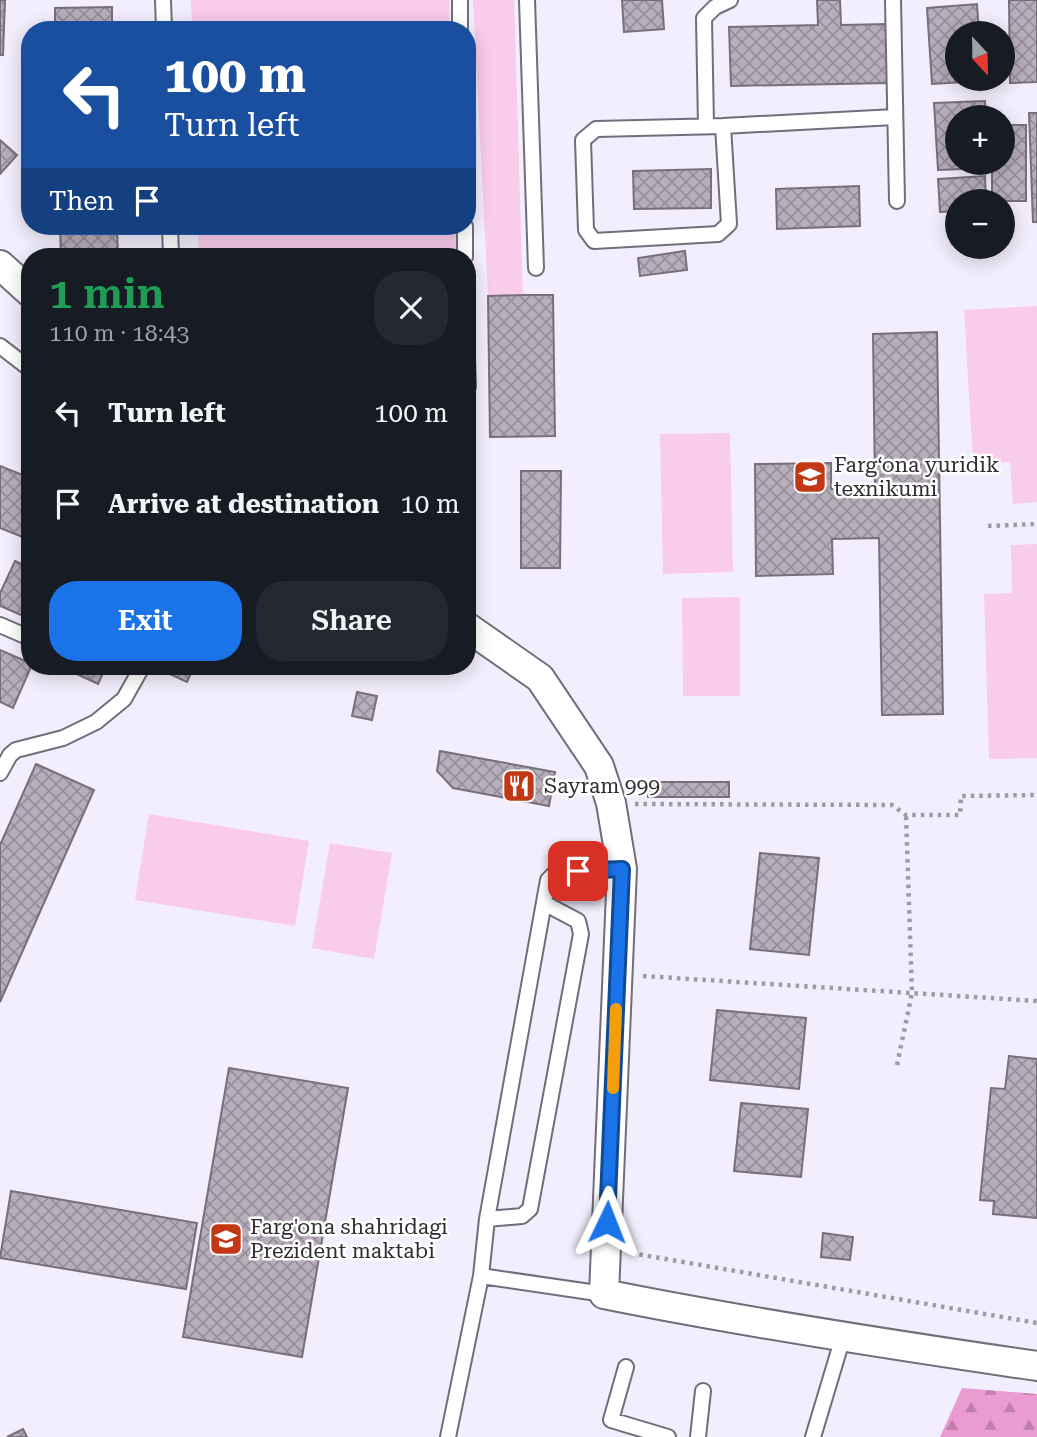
<!DOCTYPE html>
<html lang="en">
<head>
<meta charset="utf-8">
<style>
	body { margin:0; font-family:"Roboto Serif",serif; background:#242831; color:#f1f3f6; height:100vh; display:flex; flex-direction:column; font-size:26px; white-space:nowrap }
	* { box-sizing:border-box; margin:0 }
	p { font-size:23px; color:#9ea1a6 }
	.icon { flex:none; width:38px; height:38px; fill:none; stroke:currentColor; stroke-width:2; stroke-linecap:round; stroke-linejoin:round }
	.map { position:relative; flex:1; overflow:hidden }
	.drawer { position:absolute; left:21px; top:248px; width:455px; height:427px; display:flex; flex-direction:column; background:#171b24; border-radius:28px; box-shadow:0 4px 18px #0003 }
	.drawer>* { flex:none }
	.guide { position:absolute; left:21px; top:21px; width:455px; height:214px; border-radius:28px; box-shadow:0 4px 18px #0003; background:#1a4fa0; color:#fff; overflow:hidden }
	.needle { width:46px; rotate:158deg }
	.tools { position:absolute; left:945px; top:21px; display:grid; gap:14px }
	.tools a { display:grid; place-items:center; width:70px; height:70px; border-radius:50%; background:#171b24; box-shadow:0 4px 18px #0003; font-size:35px }
	.pin { position:absolute; display:grid; place-items:center; width:60px; height:60px; color:#fff; margin:-30px; border-radius:14px; box-shadow:0 4px 10px #0006 }
	.me { position:absolute; width:77px; margin:-38px; rotate:2deg; stroke-linejoin:round; filter:drop-shadow(0 0 5px #0008) }
	.turn { display:flex; align-items:center; gap:24px; height:147px; padding:0 28px; font-size:32px }
	.turn .icon { width:91px; height:91px; stroke-width:2.5 }
	.turn b { display:block; font-size:49px; line-height:60px }
	.then { display:flex; align-items:center; height:66px; padding:0 28px; background:#0003; gap:14px; font-size:26px }
	.round { display:grid; place-items:center; flex:none; width:74px; height:74px; border-radius:28px; background:#242831 }
	.head { display:flex; align-items:center; justify-content:space-between; height:119px; padding:0 28px }
	h1 { font-size:42px; font-weight:600; line-height:52px; color:#1e9e55 }
	.action { display:flex; gap:14px; margin-top:auto; padding:14px 28px }
	.action a { flex:1; height:80px; border-radius:28px; background:#1a73e8; color:#fff; font-size:28px; font-weight:600; line-height:80px; text-align:center }
	.action a+a { background:#242831; color:#f1f3f6 }
	ul { padding:0; list-style:none }
	li { display:flex; align-items:center; gap:21px; height:91px; padding:0 28px }
	li div { flex:1 }
	li b { display:block; font-size:26px }
	li em { font-style:normal }
	.map>svg:first-child { display:block }
	.grass { fill:#f9ccea }
	.forest { fill:url(#forest-firs) }
	.building { fill:url(#building-cross-hatch); stroke:#786f7a; stroke-width:2 }
	.lines { fill:none; stroke-linecap:round; stroke-linejoin:round }
	.service-casing { stroke:#726d7a; stroke-width:18 }
	.minor-casing { stroke:#726d7a; stroke-width:32 }
	.path { stroke:#9f9ba6; stroke-width:4.5; stroke-dasharray:3.5 5; stroke-linecap:butt }
	.service { stroke:#fff; stroke-width:14 }
	.minor { stroke:#fff; stroke-width:28 }
	.route-casing { stroke:#114b97; stroke-width:18 }
	.route { stroke:#1a73e8; stroke-width:12 }
	.slow { stroke:#f59e0b; stroke-width:12 }
	.labels { text-anchor:middle; dominant-baseline:central; stroke-width:5; stroke-linejoin:round; paint-order:stroke }
	.poi-label { font-size:21px; fill:#2f2d33; stroke:#fff; text-anchor:start }
</style>
</head>
<body>
<div class="map">
<svg width="1037" height="1437" viewBox="0 0 1037 1437">
	<defs>
		<pattern id="forest-firs" width="22" height="20" patternUnits="userSpaceOnUse" patternTransform="scale(1.75)"><rect width="22" height="20" fill="#ea9bd2"/><path d="M5 1l3.5 6h-7zM16 11l3.5 6h-7z" fill="#be7fab"/></pattern>
		<pattern id="building-cross-hatch" width="8" height="8" patternUnits="userSpaceOnUse" patternTransform="scale(1.75)"><rect width="8" height="8" fill="#b8aebb"/><path d="M0 0l8 8M0 8l8-8" fill="none" stroke="#968e99"/></pattern>
	</defs>
	<rect width="100%" height="100%" fill="#f3eefd"/>
	<path class="grass" d="M 191,0 L 449,0 L 450,30 L 192,30 Z
		M 473,0 L 514,0 L 523,295 L 488,296 Z
		M 198,226 L 456,226 L 457,257 L 199,257 Z
		M 1037,306 L 1037,502 L 1013,504 L 1010,462 L 973,464 L 964,310 Z
		M 730,433 L 733,572 L 663,574 L 660,434 Z
		M 1037,544 L 1037,758 L 989,759 L 984,594 L 1012,593 L 1011,545 Z
		M 740,597 L 740,696 L 683,696 L 682,598 Z
		M 149,814 L 309,841 L 295,926 L 135,900 Z
		M 330,843 L 392,853 L 374,959 L 312,948 Z"/>
	<path class="forest" d="M 962,1388 L 1037,1394 L 1037,1437 L 940,1437 Z"/>
	<path class="building" d="M 0,0 L 5,0 L 3,55 L 0,55 Z
		M 622,0 L 662,0 L 664,29 L 624,32 Z
		M 817,0 L 840,0 L 841,25 L 888,24 L 889,83 L 731,86 L 729,27 L 818,25 Z
		M 1009,0 L 1037,0 L 1037,82 L 1010,83 Z
		M 977,4 L 979,33 L 957,33 L 957,79 L 982,79 L 982,81 L 932,84 L 927,8 Z
		M 112,7 L 112,30 L 55,30 L 55,8 Z
		M 985,101 L 986,117 L 957,117 L 957,163 L 988,163 L 988,168 L 938,170 L 934,103 Z
		M 1029,113 L 1037,113 L 1037,222 L 1033,222 Z
		M 1003,125 L 1026,125 L 1026,201 L 992,201 L 992,163 L 1003,163 Z
		M 0,140 L 17,155 L 0,174 Z
		M 711,169 L 711,208 L 634,209 L 633,171 Z
		M 985,176 L 986,201 L 957,201 L 957,211 L 940,212 L 938,179 Z
		M 859,186 L 860,226 L 777,229 L 776,189 Z
		M 60,226 L 117,226 L 118,257 L 61,257 Z
		M 685,251 L 687,270 L 640,276 L 638,258 Z
		M 523,295 L 553,295 L 555,436 L 490,437 L 488,296 Z
		M 937,332 L 943,714 L 882,715 L 879,538 L 832,539 L 833,574 L 756,576 L 755,464 L 831,463 L 831,489 L 875,489 L 873,334 Z
		M 0,466 L 30,478 L 30,540 L 0,528 Z
		M 521,471 L 561,471 L 560,568 L 521,568 Z
		M 15,561 L 30,568 L 30,597 L 21,615 L 0,606 L 0,593 Z
		M 0,650 L 30,663 L 30,667 L 31,667 L 13,708 L 0,702 Z
		M 69,667 L 106,667 L 98,684 L 68,670 Z
		M 157,667 L 194,667 L 187,682 L 157,668 Z
		M 357,692 L 377,696 L 372,720 L 352,716 Z
		M 440,751 L 555,772 L 549,806 L 453,788 L 437,771 Z
		M 36,764 L 94,790 L 0,1002 L 0,845 Z
		M 648,782 L 729,782 L 729,797 L 648,797 Z
		M 760,853 L 819,858 L 809,955 L 750,949 Z
		M 717,1010 L 806,1018 L 799,1089 L 710,1080 Z
		M 1009,1056 L 1037,1059 L 1037,1218 L 993,1214 L 994,1201 L 980,1200 L 991,1088 L 1005,1089 Z
		M 229,1068 L 348,1088 L 302,1357 L 183,1337 Z
		M 741,1103 L 808,1109 L 801,1177 L 734,1171 Z
		M 11,1191 L 197,1223 L 186,1289 L 0,1258 Z
		M 823,1233 L 853,1237 L 850,1260 L 821,1257 Z
		M 23,1429 L 27,1437 L 7,1437 Z"/>
	<g class="lines">
		<defs>
			<path id="service" d="M 163,0 L 164,30
				M 460,0 L 460,30
				M 527,0 L 536,268
				M 893,0 L 897,201
				M 706,126 L 704,18 L 715,7 L 730,0
				M 723,126 L 729,224 L 718,234 L 594,241 L 586,230 L 583,140 L 596,129 L 723,126 L 895,117
				M 170,226 L 171,257
				M 465,226 L 465,257
				M 0,346 L 30,369
				M 467,357 L 468,387
				M 0,625 L 30,638
				M 0,773 L 10,755 L 16,750 L 63,738 L 96,722 L 124,699 L 142,667
				M 487,1219 L 522,1216 L 530,1209 L 581,934 L 578,921 L 544,903
				M 604,1294 L 481,1276 L 487,1219 L 548,880 L 556,872 L 622,869
				M 626,1367 L 611,1420 L 668,1437
				M 448,1437 L 481,1276
				M 698,1437 L 703,1391
				M 813,1437 L 843,1337"/>
			<path id="minor" d="M 0,265 L 30,292
				M 467,627 L 540,678 L 599,766 L 611,803 L 622,869 L 604,1294 C 748,1323 892,1345 1037,1366"/>
		</defs>
		<use href="#service" class="service-casing"/>
		<use href="#minor" class="minor-casing"/>
		<path class="path" d="M 988,526 L 1037,524
			M 635,804 L 892,805 L 906,815 L 960,815 L 961,796 L 1037,795
			M 643,976 L 1037,1001
			M 897,1065 L 912,993 L 906,815
			M 631,1253 L 1037,1323"/>
		<use href="#service" class="service"/>
		<use href="#minor" class="minor"/>
	</g>
	<g class="lines">
		<defs>
			<path id="route" d="M 578,871 L 622,869 L 607,1222"/>
		</defs>
		<use href="#route" class="route-casing"/>
		<use href="#route" class="route"/>
		<path class="slow" d="M 613,1088 L 616,1009"/>
	</g>
	<defs>
		<symbol id="university-square" viewBox="-11 -11 22 22"><rect x="-9" y="-9" width="18" height="18" rx="4" fill="#c23817" stroke="#fff"/><path d="M0-5L7-2L0 1L-7-2ZM-4 1L0 2.5L4 1V4Q0 6-4 4Z" fill="#fff"/></symbol>
		<symbol id="restaurant-square" viewBox="-11 -11 22 22"><rect x="-9" y="-9" width="18" height="18" rx="4" fill="#c23817" stroke="#fff"/><path d="M-5-6h1v4h1v-4h1v4h1v-4h1v5L-1.5 .5V6h-2V.5L-5-1ZM5-6V6H3V1.5H1.5Q1.5-4 5-6Z" fill="#fff"/></symbol>
		<symbol id="school-square" viewBox="-11 -11 22 22"><rect x="-9" y="-9" width="18" height="18" rx="4" fill="#c23817" stroke="#fff"/><path d="M0-5L7-2L0 1L-7-2ZM-4 1L0 2.5L4 1V4Q0 6-4 4Z" fill="#fff"/></symbol>
	</defs>
	<g fill-rule="evenodd">
		<use href="#university-square" x="791" y="458" width="38" height="38"/>
		<use href="#restaurant-square" x="500" y="767" width="38" height="38"/>
		<use href="#school-square" x="207" y="1220" width="38" height="38"/>
	</g>
	<g class="labels">
		<g class="poi-label">
			<text x="834" y="465">Farg‘ona yuridik<tspan x="834" dy="24">texnikumi</tspan></text>
			<text x="544" y="786">Sayram 999</text>
			<text x="250" y="1227">Farg'ona shahridagi<tspan x="250" dy="24">Prezident maktabi</tspan></text>
		</g>
	</g>
</svg>
<div class="tools">
<a><svg class="needle" viewBox="-14 -14 28 28"><path d="M0-13l5 13h-10z" fill="#e53935"/><path d="M0 13l5-13h-10z" fill="#9ea1a6"/></svg></a>
<a>+</a>
<a>−</a>
</div>
<div class="pin" style="left:578px;top:871px;background:#d93025"><svg class="icon" aria-label="arrive" viewBox="0 0 24 24"><path d="M6 21V4h12l-3 4 3 4H6"/></svg></div>
<svg class="me" style="left:607px;top:1222px" viewBox="-20 -20 40 40"><path d="M0-17L14 15 0 8-14 15z" fill="#1a73e8" stroke="#fff" stroke-width="4"/></svg>
<div class="guide">
<div class="turn"><svg class="icon" aria-label="left" viewBox="0 0 24 24"><path d="M17 20v-9H6M10 6l-5 5 5 5"/></svg><div><b>100 m</b>Turn left</div></div>
<div class="then">Then<svg class="icon" aria-label="arrive" viewBox="0 0 24 24"><path d="M6 21V4h12l-3 4 3 4H6"/></svg></div>
</div>
<section class="drawer">
<div class="head"><div><h1>1 min</h1><p>110 m · 18:43</p></div><a class="round"><svg class="icon" aria-label="close" viewBox="0 0 24 24"><path d="M6 6l12 12M18 6L6 18"/></svg></a></div>
<ul>
<li><svg class="icon" aria-label="left" viewBox="0 0 24 24"><path d="M17 20v-9H6M10 6l-5 5 5 5"/></svg><div><b>Turn left</b></div><em>100 m</em></li>
<li><svg class="icon" aria-label="arrive" viewBox="0 0 24 24"><path d="M6 21V4h12l-3 4 3 4H6"/></svg><div><b>Arrive at destination</b></div><em>10 m</em></li>
</ul>
<div class="action"><a>Exit</a><a>Share</a></div>
</section>
</div>
</body>
</html>
